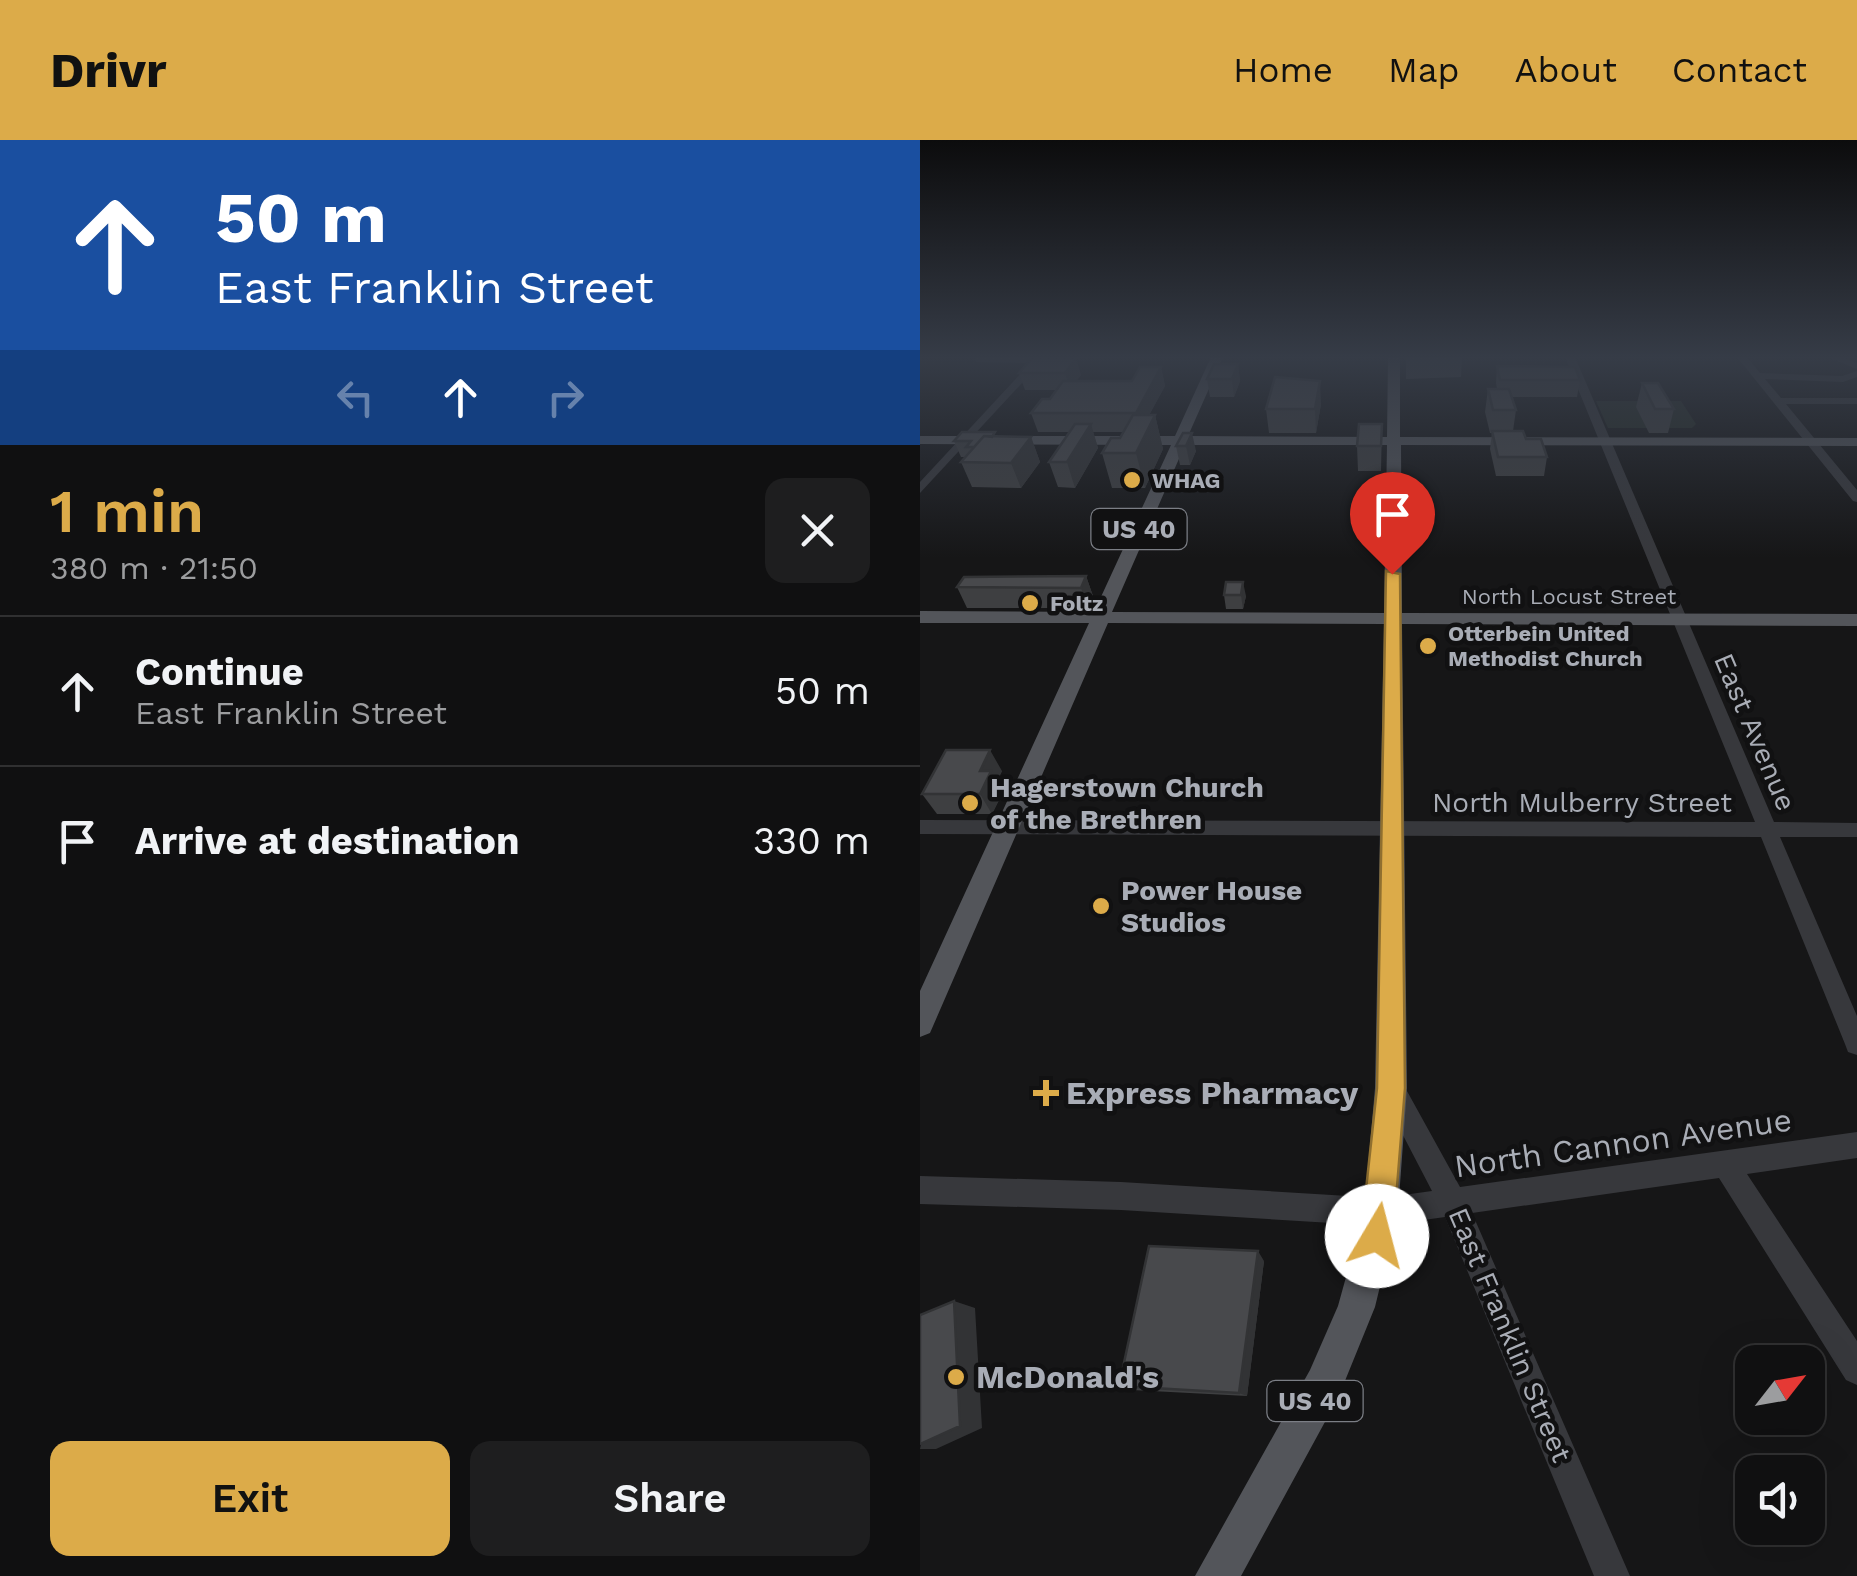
<!DOCTYPE html>
<html lang="en">
<head>
<meta charset="utf-8">
<style>
	body { margin:0; font-family:"Work Sans",sans-serif; background:#1e1e1f; color:#f1f3f6; height:100vh; display:flex; flex-direction:column; font-size:38px; white-space:nowrap }
	* { box-sizing:border-box; margin:0 }
	p { font-size:32px; color:#9c9d9f }
	.icon { flex:none; width:55px; height:55px; fill:none; stroke:currentColor; stroke-width:2; stroke-linecap:round; stroke-linejoin:round }
	.map { position:relative; flex:1; overflow:hidden }
	.panel { display:flex; flex-direction:column; background:#101011; width:920px }
	.panel>* { flex:none }
	.guide { background:#1a4fa0; color:#fff; overflow:hidden }
	.needle { width:65px; rotate:59deg }
	.buttons { position:absolute; left:815px; top:1205px; display:grid; gap:20px }
	.buttons a { display:grid; place-items:center; width:90px; height:90px; border-radius:20px; background:#101011; box-shadow:0 10px 40px #0002,0 0 0 2px #303031; font-size:50px }
	.pin { position:absolute; display:grid; place-items:center; width:85px; height:85px; color:#fff; margin:-102px -42px; border-radius:50% 50% 50% 0; rotate:-45deg; box-shadow:0 0 10px #0007 }
	.pin .icon { rotate:45deg }
	.me { position:absolute; width:110px; margin:-55px; rotate:8deg; stroke-linejoin:round; filter:drop-shadow(0 0 8px #0008) }
	.turn { display:flex; align-items:center; gap:35px; height:210px; padding:0 50px; font-size:45px }
	.turn .icon { width:130px; height:130px; stroke-width:2.5 }
	.turn b { display:block; font-size:70px; line-height:85px }
	.lanes { display:flex; align-items:center; height:95px; padding:0 50px; background:#0003; justify-content:center; gap:50px; direction:ltr }
	.lanes .off { opacity:.35 }
	.round { display:grid; place-items:center; flex:none; width:105px; height:105px; border-radius:20px; background:#1e1e1f }
	.headline { display:flex; align-items:center; justify-content:space-between; height:170px; padding:0 50px }
	h1 { font-size:60px; font-weight:600; line-height:75px; color:#dcab49 }
	.button { display:flex; gap:20px; margin-top:auto; padding:20px 50px }
	.button a { flex:1; height:115px; border-radius:20px; background:#dcab49; color:#111; font-size:40px; font-weight:600; line-height:115px; text-align:center }
	.button a+a { background:#1e1e1f; color:#f1f3f6 }
	ul { padding:0; list-style:none }
	li { display:flex; align-items:center; gap:30px; height:150px; padding:0 50px; border-top:2px solid #303031 }
	li div { flex:1 }
	li b { display:block; font-size:38px }
	li em { font-style:normal }
	header { display:flex; align-items:center; gap:60px; box-sizing:border-box; height:140px; padding:0 50px; background:#dcab49; color:#111 }
	header strong { font-size:48px }
	nav { display:flex; gap:55px; margin-inline-start:auto; font-size:35px }
	main { display:flex; flex:1; min-height:0 }
	.map>svg:first-child { display:block }
	.green { fill:#242b25 }
	.lines { fill:none; stroke-linecap:round; stroke-linejoin:round }
	.minor { fill:#37383c; fill-rule:evenodd }
	.major { fill:#53555a; fill-rule:evenodd }
	.wall { fill:#3e3f41 }
	.shaded-wall { fill:#323335 }
	.building { fill:#48494c; stroke:#323335; stroke-width:2.5 }
	.route { fill:#dcab49; stroke:#8f6f2f; stroke-width:2.5 }
	.poi-dot { fill:#dcab49; stroke:#111112; stroke-width:4 }
	.labels { text-anchor:middle; dominant-baseline:central; stroke-width:9; stroke-linejoin:round; paint-order:stroke }
	.far-poi-label { font-size:22px; font-weight:bold; fill:#a9adb6; stroke:#111112; text-anchor:start }
	.far-street-label { font-size:22px; fill:#a9adb6; stroke:#111112 }
	.shield { fill:#111112; stroke:#7b7e85; stroke-width:2.5 }
	.shield-label { font-size:25px; font-weight:bold; fill:#a9adb6 }
	.street-label { font-size:28px; fill:#a9adb6; stroke:#111112 }
	.poi-label { font-size:28px; font-weight:bold; fill:#a9adb6; stroke:#111112; text-anchor:start }
	.near-poi-label { font-size:32px; font-weight:bold; fill:#a9adb6; stroke:#111112; text-anchor:start }
	.near-street-label { font-size:32px; fill:#a9adb6; stroke:#111112 }
</style>
</head>
<body>
<header>
<strong>Drivr</strong>
<nav><a>Home</a><a>Map</a><a>About</a><a>Contact</a></nav>
</header>
<main>
<section class="panel">
<div class="guide">
<div class="turn"><svg class="icon" aria-label="ahead" viewBox="0 0 24 24"><path d="M12 20V5M6 11l6-6 6 6"/></svg><div><b>50 m</b>East Franklin Street</div></div>
<div class="lanes"><svg class="icon off" aria-label="left" viewBox="0 0 24 24"><path d="M17 20v-9H6M10 6l-5 5 5 5"/></svg><svg class="icon" aria-label="ahead" viewBox="0 0 24 24"><path d="M12 20V5M6 11l6-6 6 6"/></svg><svg class="icon off" aria-label="right" viewBox="0 0 24 24"><path d="M7 20v-9h11M14 6l5 5-5 5"/></svg></div>
</div>
<div class="headline"><div><h1>1 min</h1><p>380 m · 21:50</p></div><a class="round"><svg class="icon" aria-label="close" viewBox="0 0 24 24"><path d="M6 6l12 12M18 6L6 18"/></svg></a></div>
<ul>
<li><svg class="icon" aria-label="ahead" viewBox="0 0 24 24"><path d="M12 20V5M6 11l6-6 6 6"/></svg><div><b>Continue</b><p>East Franklin Street</p></div><em>50 m</em></li>
<li><svg class="icon" aria-label="arrive" viewBox="0 0 24 24"><path d="M6 21V4h12l-3 4 3 4H6"/></svg><div><b>Arrive at destination</b></div><em>330 m</em></li>
</ul>
<div class="button"><a>Exit</a><a>Share</a></div>
</section>
<div class="map">
<svg width="937" height="1436" viewBox="0 0 937 1436">
	<rect width="100%" height="100%" fill="#161617"/>
	<path class="green" d="M 676,261 L 761,261 L 776,284 L 772,288 L 688,288 Z"/>
	<g class="lines">
		<path class="minor" d="M 116,217 L 126,217 L 0,353 L 0,342 Z
			M 645,217 L 655,217 L 854,682 L 937,683 L 937,697 L 860,697 L 937,876 L 937,915 L 928,912 L 925,904 L 841,697 L 0,694 L 0,680 L 835,682 Z
			M 817,217 L 827,217 L 840,233 L 922,236 L 937,231 L 937,237 L 923,242 L 845,239 L 861,258 L 937,258 L 937,264 L 866,264 L 937,350 L 937,362 L 933,361 Z
			M 907,217 L 920,217 L 937,223 L 937,229 Z
			M 473,939 L 482,942 L 540,1047 L 937,992 L 937,1018 L 827,1034 L 937,1201 L 937,1245 L 926,1240 L 799,1038 L 552,1073 L 710,1436 L 674,1436 L 525,1077 L 461,1086 L 201,1070 L 0,1064 L 0,1036 L 201,1042 L 461,1058 L 512,1051 L 460,951 L 464,942 Z"/>
		<path class="major" d="M 291,217 L 303,217 L 268,296 L 467,297 L 468,217 L 480,217 L 480,297 L 937,298 L 937,306 L 481,305 L 482,473 L 937,474 L 937,486 L 482,484 L 487,948 L 478,1072 L 455,1167 L 418,1258 L 321,1436 L 275,1436 L 390,1230 L 418,1166 L 444,1072 L 455,948 L 464,484 L 188,483 L 10,893 L 0,897 L 0,851 L 169,483 L 0,483 L 0,471 L 174,472 L 251,305 L 0,304 L 0,296 L 255,296 ZM 265,305 L 467,305 L 464,473 L 192,472 Z"/>
	</g>
	<path class="wall" d="M 54,217 L 112,217 L 106,223 L 56,222 Z
		M 486,217 L 542,217 L 541,237 L 486,239 Z
		M 112,218 L 161,235 L 156,241 L 212,241 L 241,227 L 245,246 L 229,275 L 235,275 L 243,309 L 225,348 L 192,348 L 182,313 L 200,298 L 203,292 L 173,292 L 178,308 L 155,348 L 138,347 L 129,322 L 149,292 L 118,292 L 111,273 L 130,259 L 136,250 L 105,250 L 99,233 Z
		M 318,224 L 320,241 L 314,257 L 290,257 L 287,239 Z
		M 577,226 L 660,240 L 657,257 L 592,257 L 596,270 L 593,291 L 627,317 L 624,336 L 576,336 L 570,309 L 572,293 L 570,293 L 565,272 L 568,249 L 577,249 L 576,243 Z
		M 722,243 L 754,269 L 748,293 L 729,293 L 716,267 Z
		M 401,264 L 396,293 L 349,293 L 346,269 Z
		M 462,284 L 461,331 L 438,331 L 437,306 Z
		M 263,293 L 276,311 L 270,325 L 260,325 L 256,306 Z
		M 77,297 L 111,297 L 120,322 L 101,348 L 52,347 L 41,322 L 45,317 L 41,317 L 34,301 Z
		M 166,436 L 173,456 L 168,468 L 47,468 L 37,447 Z
		M 304,455 L 326,456 L 323,469 L 306,469 Z
		M 82,631 L 77,641 L 83,652 L 72,674 L 17,674 L 2,654 Z
		M 344,1121 L 327,1256 L 212,1250 L 199,1246 Z"/>
	<path class="shaded-wall" d="M 156,218 L 161,235 L 150,250 L 145,233 Z
		M 318,224 L 320,241 L 314,257 L 312,239 Z
		M 241,227 L 245,246 L 220,292 L 216,273 Z
		M 400,241 L 401,264 L 396,293 L 395,269 Z
		M 235,275 L 243,309 L 225,348 L 216,313 Z
		M 171,284 L 178,308 L 155,348 L 147,322 Z
		M 272,293 L 276,311 L 270,325 L 266,306 Z
		M 111,297 L 120,322 L 101,348 L 91,323 Z
		M 166,436 L 173,456 L 168,468 L 161,448 Z
		M 323,442 L 326,456 L 323,469 L 321,455 Z
		M 70,610 L 82,631 L 77,641 L 83,652 L 72,674 L 60,654 L 60,631 Z
		M 338,1111 L 344,1121 L 327,1256 L 319,1253 Z
		M 34,1161 L 55,1168 L 62,1288 L 16,1309 L 0,1309 Z"/>
	<path class="building" d="M 112,218 L 156,218 L 145,233 L 99,233 Z
		M 294,224 L 318,224 L 312,239 L 287,239 Z
		M 577,226 L 655,227 L 660,240 L 580,240 Z
		M 220,227 L 241,227 L 216,273 L 111,273 L 122,259 L 130,259 L 143,241 L 212,241 Z
		M 355,237 L 400,241 L 395,269 L 346,269 Z
		M 722,243 L 738,243 L 754,269 L 735,269 Z
		M 568,249 L 589,249 L 596,270 L 573,270 Z
		M 213,275 L 235,275 L 216,313 L 182,313 L 191,298 L 200,298 Z
		M 155,284 L 171,284 L 147,322 L 129,322 Z
		M 439,284 L 462,284 L 461,306 L 437,306 Z
		M 572,291 L 603,291 L 606,299 L 621,299 L 627,317 L 578,317 Z
		M 42,292 L 75,292 L 72,297 L 64,296 L 54,307 L 46,307 L 51,301 L 34,301 Z
		M 263,293 L 272,293 L 266,306 L 256,306 Z
		M 64,296 L 111,297 L 91,323 L 41,322 Z
		M 166,436 L 161,448 L 37,447 L 44,437 Z
		M 306,442 L 323,442 L 321,455 L 304,455 Z
		M 26,610 L 70,610 L 60,631 L 71,631 L 60,654 L 2,654 Z
		M 229,1106 L 338,1111 L 319,1253 L 199,1246 Z
		M 34,1161 L 40,1286 L 0,1304 L 0,1175 Z"/>
	<linearGradient id="sky" x2="0" y2="1"><stop stop-color="#0c0c0d"/><stop offset="0.52" stop-color="#363c47"/><stop offset="1" stop-color="#363c47" stop-opacity="0"/></linearGradient>
	<rect width="937" height="418" fill="url(#sky)"/>
	<path class="route" d="M 466,431 L 480,434 L 485,948 L 473,1096 L 468,1108 L 457,1113 L 445,1108 L 441,1096 L 457,948 Z"/>
	<g class="poi-dot">
		<circle cx="212" cy="340" r="10"/>
		<circle cx="110" cy="463" r="10"/>
		<circle cx="508" cy="506" r="10"/>
		<circle cx="50" cy="663" r="10"/>
		<circle cx="181" cy="766" r="10"/>
		<path d="M121 938h10v10h10v10h-10v10h-10v-10h-10v-10h10z"/>
		<circle cx="36" cy="1237" r="10"/>
	</g>
	<g class="labels">
		<g class="far-poi-label">
			<text x="232" y="340">WHAG</text>
			<text x="130" y="463">Foltz</text>
			<text x="528" y="493">Otterbein United<tspan x="528" dy="25">Methodist Church</tspan></text>
		</g>
		<g class="far-street-label">
			<text x="649" y="456">North Locust Street</text>
		</g>
		<g class="shield">
			<rect x="171.5" y="369" width="95" height="40" rx="8"/>
			<rect x="347.5" y="1241" width="95" height="40" rx="8"/>
		</g>
		<g class="shield-label">
			<text x="219" y="389">US 40</text>
			<text x="395" y="1261">US 40</text>
		</g>
		<g class="street-label">
			<text transform="translate(835 592) rotate(67)">East Avenue</text>
			<text x="662" y="662">North Mulberry Street</text>
			<text transform="translate(590 1195) rotate(67)">East Franklin Street</text>
		</g>
		<g class="poi-label">
			<text x="70" y="647">Hagerstown Church<tspan x="70" dy="32">of the Brethren</tspan></text>
			<text x="201" y="750">Power House<tspan x="201" dy="32">Studios</tspan></text>
		</g>
		<g class="near-poi-label">
			<text x="146" y="953">Express Pharmacy</text>
			<text x="56" y="1237">McDonald's</text>
		</g>
		<g class="near-street-label">
			<text transform="translate(703 1003) rotate(-8)">North Cannon Avenue</text>
		</g>
	</g>
</svg>
<div class="buttons">
<a><svg class="needle" viewBox="-14 -14 28 28"><path d="M0-13l5 13h-10z" fill="#e53935"/><path d="M0 13l5-13h-10z" fill="#9c9d9f"/></svg></a>
<a><svg class="icon" aria-label="sound" viewBox="0 0 24 24"><path d="M4 9h4l5-4v14l-5-4H4zM17 9q2 3 0 6"/></svg></a>
</div>
<div class="pin" style="left:472px;top:434px;background:#d93025"><svg class="icon" aria-label="arrive" viewBox="0 0 24 24"><path d="M6 21V4h12l-3 4 3 4H6"/></svg></div>
<svg class="me" style="left:457px;top:1096px" viewBox="-20 -20 40 40"><circle r="19" fill="#fff"/><path d="M0-13L10 11 0 6-10 11z" fill="#dcab49"/></svg>
</div>
</main>
</body>
</html>
